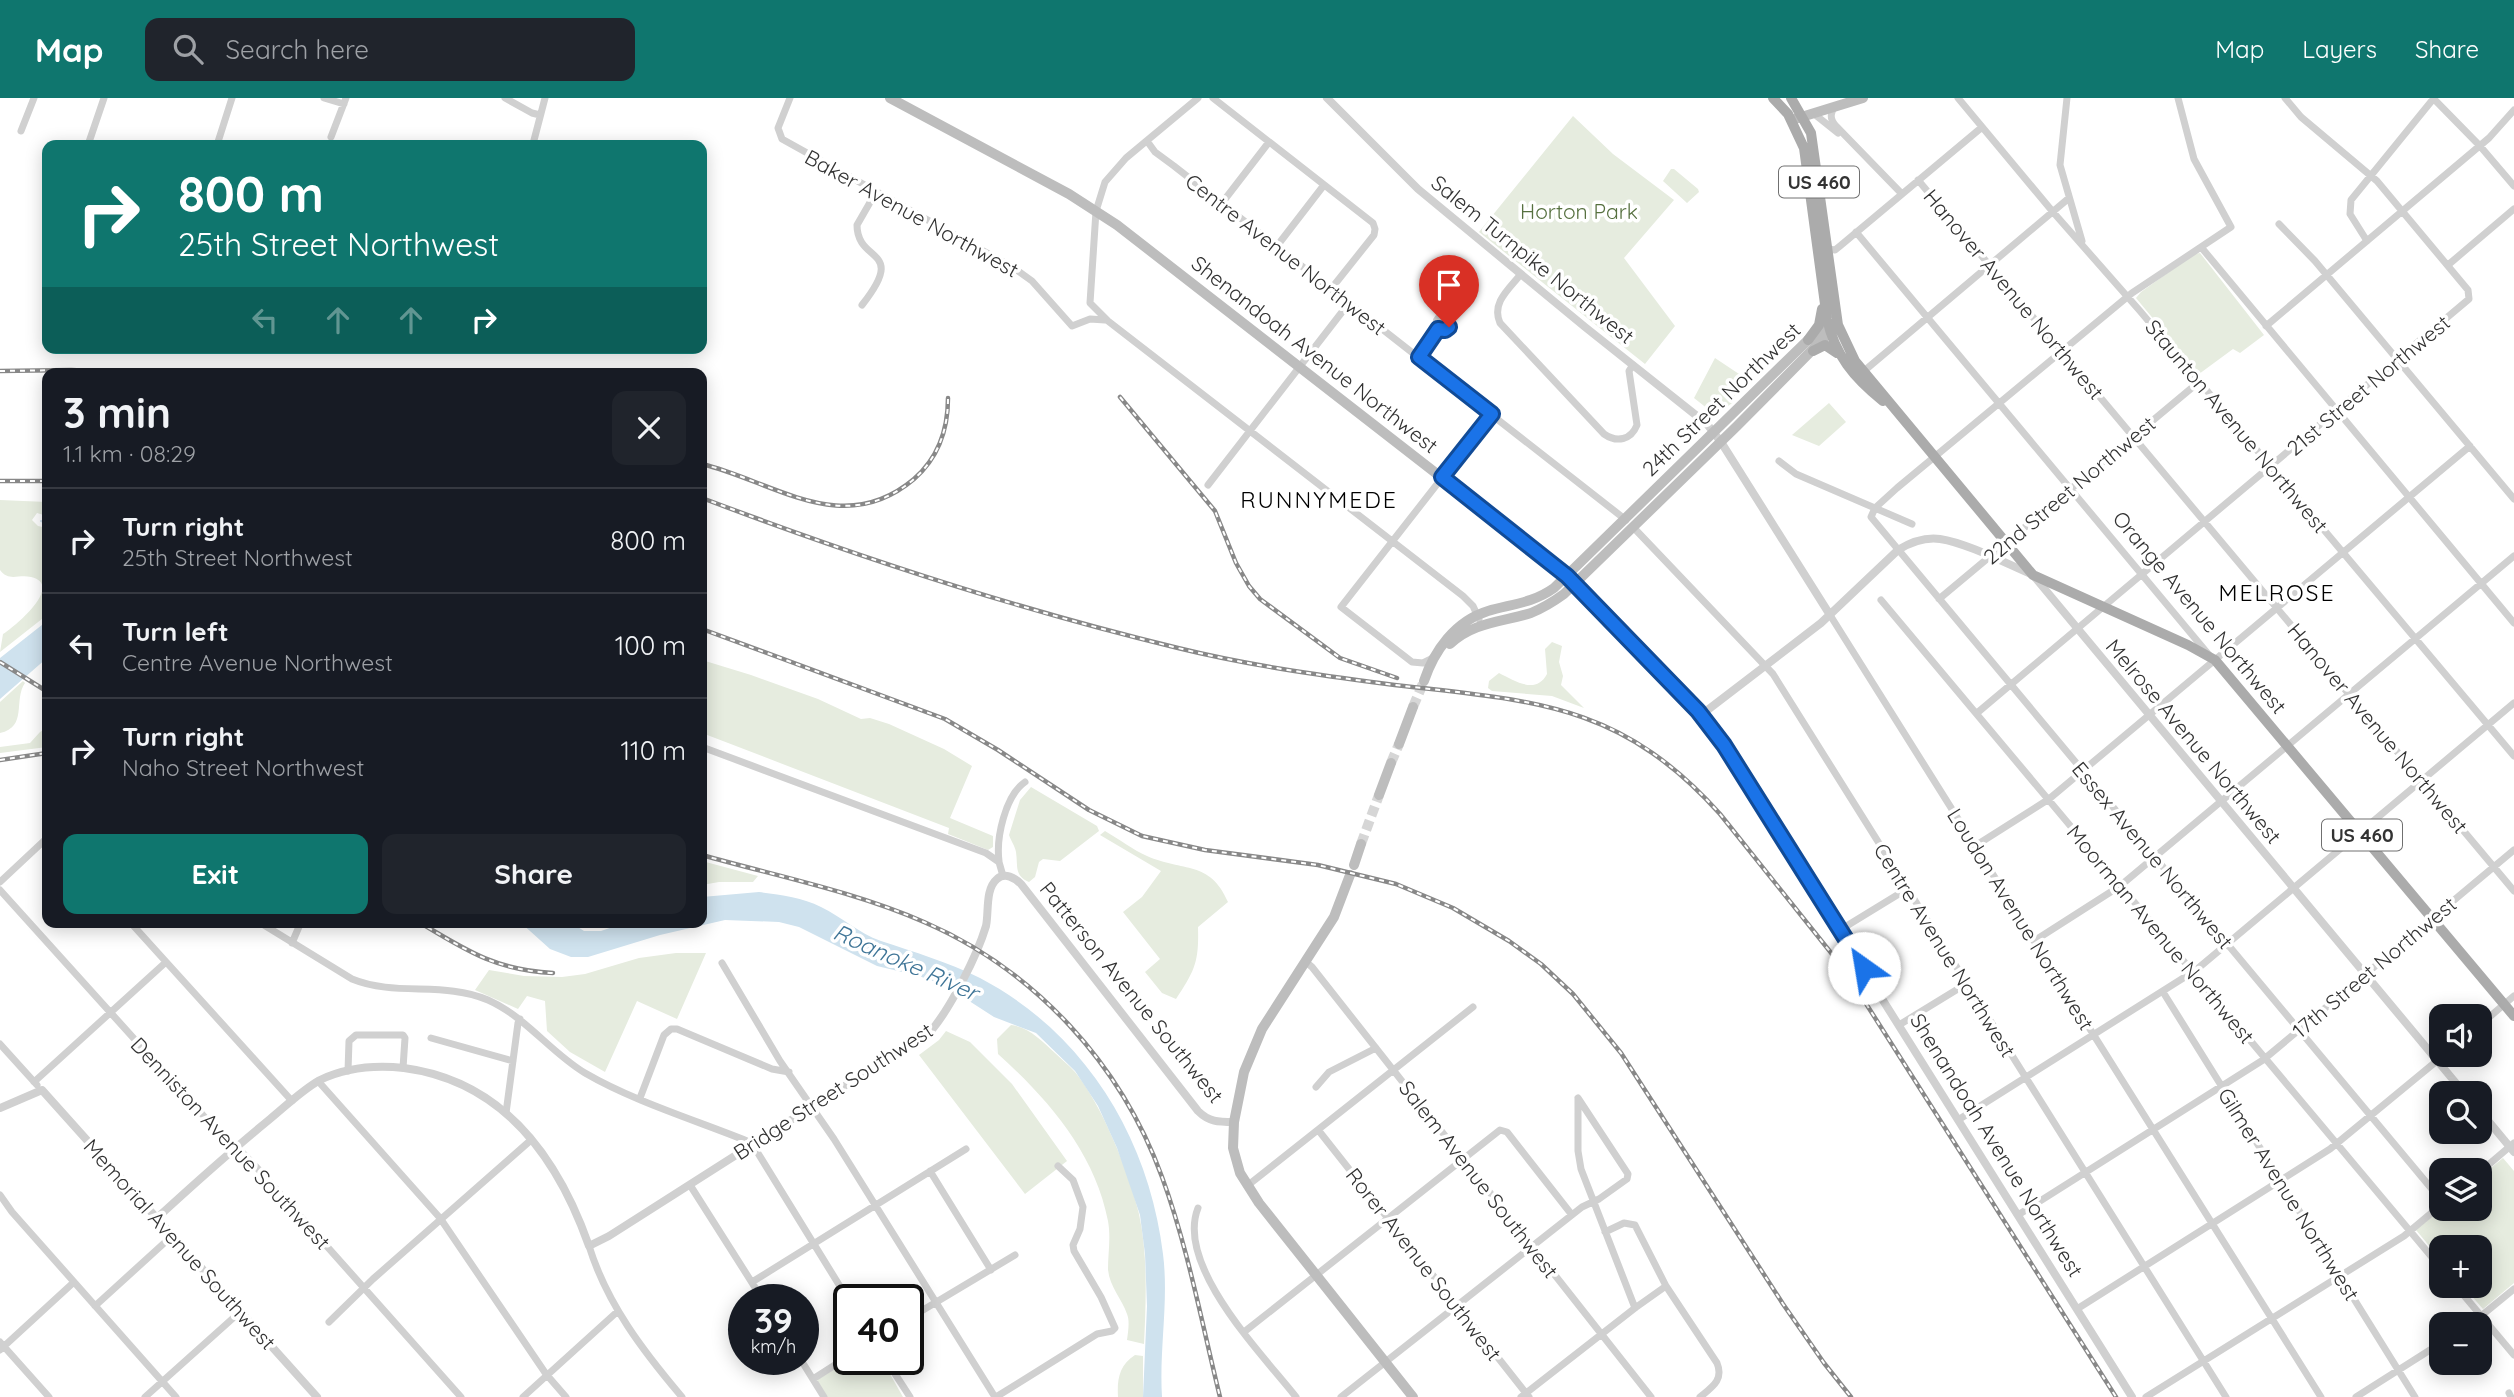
<!DOCTYPE html>
<html lang="en">
<head>
<meta charset="utf-8">
<style>
	body { margin:0; font-family:Quicksand,sans-serif; background:#20242c; color:#f1f3f6; height:100vh; display:flex; flex-direction:column; font-size:26px; white-space:nowrap }
	* { box-sizing:border-box; margin:0 }
	p { font-size:23px; color:#9ea1a6 }
	.icon { flex:none; width:38px; height:38px; fill:none; stroke:currentColor; stroke-width:2; stroke-linecap:round; stroke-linejoin:round }
	.map { position:relative; flex:1; overflow:hidden }
	.panel { position:absolute; left:42px; top:270px; width:665px; height:560px; display:flex; flex-direction:column; background:#171b24; border-radius:14px; box-shadow:0 4px 18px #0003 }
	.panel>* { flex:none }
	.hud { position:absolute; left:42px; top:42px; width:665px; height:214px; border-radius:14px; box-shadow:0 4px 18px #0003; background:#0f766e; color:#fff; overflow:hidden }
	.buttons { position:absolute; left:2429px; top:906px; display:grid; gap:14px }
	.buttons a { display:grid; place-items:center; width:63px; height:63px; border-radius:14px; background:#171b24; box-shadow:0 4px 18px #0003; font-size:35px }
	.speed { position:absolute; left:728px; top:1186px; display:flex; gap:14px; font-size:35px; font-weight:700; text-align:center }
	.speed>* { display:grid; place-content:center; width:91px; height:91px; border-radius:50%; background:#171b24; box-shadow:0 4px 18px #0003; line-height:1 }
	.speed small { font-size:18px; font-weight:400 }
	.speed .limit { border:4px solid #111; border-radius:10px; background:#fff; color:#111 }
	.pin { position:absolute; display:grid; place-items:center; width:60px; height:60px; color:#fff; margin:-72px -30px; border-radius:50% 50% 50% 0; rotate:-45deg; box-shadow:0 0 7px #0007 }
	.pin .icon { rotate:45deg }
	.me { position:absolute; width:77px; margin:-38px; rotate:328deg; stroke-linejoin:round; filter:drop-shadow(0 0 5px #0008) }
	.turn { display:flex; align-items:center; gap:24px; height:147px; padding:0 21px; font-size:32px }
	.turn .icon { width:91px; height:91px; stroke-width:2.5 }
	.turn b { display:block; font-size:49px; line-height:60px }
	.lanes { display:flex; align-items:center; height:66px; padding:0 21px; background:#0003; justify-content:center; gap:35px; direction:ltr }
	.lanes .off { opacity:.35 }
	.round { display:grid; place-items:center; flex:none; width:74px; height:74px; border-radius:14px; background:#20242c }
	.overview { display:flex; align-items:center; justify-content:space-between; height:119px; padding:0 21px }
	h1 { font-size:42px; font-weight:700; line-height:52px }
	.primary-button { display:flex; gap:14px; margin-top:auto; padding:14px 21px }
	.primary-button a { flex:1; height:80px; border-radius:14px; background:#0f766e; color:#fff; font-size:28px; font-weight:700; line-height:80px; text-align:center }
	.primary-button a+a { background:#20242c; color:#f1f3f6 }
	ul { padding:0; list-style:none }
	li { display:flex; align-items:center; gap:21px; height:105px; padding:0 21px; border-top:2px solid #363941 }
	li div { flex:1 }
	li b { display:block; font-size:26px }
	li em { font-style:normal }
	header { display:flex; align-items:center; gap:42px; box-sizing:border-box; height:98px; padding:0 35px; background:#0f766e; color:#fff }
	header strong { font-size:33px }
	nav { display:flex; gap:38px; margin-inline-start:auto; font-size:24px }
	.search { width:490px; height:63px; background:#20242c; display:flex; align-items:center; gap:18px; box-sizing:border-box; padding:0 24px; border-radius:14px; color:#9ea1a6; font-size:26px }
	.map>svg:first-child { display:block }
	.green { fill:#e6ecdf }
	.water { fill:#cfe2ee }
	.lines { fill:none; stroke-linecap:round; stroke-linejoin:round }
	.stream { stroke:#cfe2ee; stroke-width:2 }
	.secondary-tunnel { stroke:#d6d6d6; stroke-width:10; stroke-dasharray:10 5; stroke-linecap:butt }
	.minor { stroke:#d0d0d0; stroke-width:7 }
	.tertiary { stroke:#d0d0d0; stroke-width:8 }
	.secondary { stroke:#bdbdbd; stroke-width:10 }
	.primary { stroke:#ababab; stroke-width:10 }
	.rail-casing { stroke:#888; stroke-width:4.5 }
	.rail { stroke:#fff; stroke-width:2; stroke-dasharray:5; stroke-linecap:butt }
	.route-casing { stroke:#114b97; stroke-width:18 }
	.route { stroke:#1a73e8; stroke-width:12 }
	.labels { text-anchor:middle; dominant-baseline:central; stroke-width:7; stroke-linejoin:round; paint-order:stroke }
	.shield { fill:#fff; stroke:#707070; stroke-width:2 }
	.shield-label { font-size:19px; font-weight:bold; fill:#333 }
	.park-label { font-size:21px; fill:#56703f; stroke:#fff }
	.street-label { font-size:21px; fill:#333; stroke:#fff }
	.neighbourhood-label { font-size:23px; letter-spacing:2px; fill:#000; stroke:#fff }
	.water-label { font-size:23px; font-style:italic; fill:#3f7597; stroke:#fff }
</style>
</head>
<body>
<header>
<strong>Map</strong>
<div class="search"><svg class="icon" aria-label="search" viewBox="0 0 24 24"><circle cx="10" cy="10" r="6"/><path d="M15 15l6 6"/></svg>Search here</div>
<nav><a>Map</a><a>Layers</a><a>Share</a></nav>
</header>
<div class="map">
<svg width="2514" height="1299" viewBox="0 0 2514 1299">
	<rect width="100%" height="100%" fill="#fff"/>
	<path class="green" d="M 1573,18 L 1613,56 L 1674,102 L 1624,160 L 1675,228 L 1645,266 L 1479,134 Z
		M 1671,71 L 1674,71 L 1698,91 L 1699,94 L 1687,105 L 1663,83 Z
		M 2200,155 L 2264,237 L 2240,255 L 2233,251 L 2199,276 L 2136,200 L 2141,194 L 2194,156 Z
		M 1715,260 L 1742,278 L 1732,305 L 1718,316 L 1713,315 L 1694,300 Z
		M 1829,305 L 1846,324 L 1819,348 L 1792,337 Z
		M 0,402 L 47,404 L 47,418 L 37,415 L 32,422 L 38,428 L 47,430 L 47,517 L 0,554 L 3,536 C 14,529 65,487 31,479 C 18,476 9,484 0,472 Z
		M 1552,544 L 1562,548 L 1559,564 L 1563,578 L 1561,587 L 1584,610 L 1552,598 L 1492,593 L 1488,590 L 1489,583 L 1499,575 C 1515,583 1536,597 1547,576 L 1545,551 Z
		M 702,562 L 751,577 L 818,601 L 861,621 L 870,620 L 889,626 L 944,651 L 972,668 L 950,720 L 993,738 L 993,749 L 988,752 L 948,736 L 949,730 L 702,635 Z
		M 23,583 L 25,585 C 13,602 28,629 0,635 L 0,604 Z
		M 47,630 L 47,649 L 0,655 L 0,649 L 30,645 L 40,634 Z
		M 1031,689 L 1097,728 L 1099,733 L 1060,763 L 1043,761 L 1039,764 L 1035,779 L 1029,784 C 1014,778 1018,767 1016,754 C 1015,748 1011,743 1009,737 L 1020,702 Z
		M 1105,733 C 1119,741 1133,752 1147,758 C 1183,774 1210,762 1228,804 L 1198,829 C 1199,864 1195,872 1176,901 L 1162,895 L 1145,874 L 1160,861 L 1123,814 L 1142,799 L 1161,773 L 1100,737 Z
		M 702,763 L 758,778 L 753,784 L 719,784 L 702,787 Z
		M 676,855 L 706,855 L 677,921 L 637,903 L 605,974 L 570,954 L 547,933 L 545,903 L 527,898 L 518,911 L 475,892 L 489,872 L 524,878 L 562,879 L 585,876 L 639,860 Z
		M 1011,927 C 1029,929 1042,943 1055,955 C 1061,961 1069,967 1075,974 C 1102,1007 1129,1074 1139,1116 C 1148,1157 1146,1204 1144,1246 L 1127,1242 C 1128,1234 1130,1223 1127,1216 C 1122,1201 1109,1188 1108,1171 C 1108,1155 1111,1140 1108,1123 C 1095,1055 1048,1001 998,956 L 997,941 Z
		M 946,933 L 970,944 L 1012,986 L 1067,1063 L 1025,1096 L 919,957 L 939,942 Z
		M 2503,1060 L 2514,1073 L 2514,1185 L 2483,1211 L 2463,1188 L 2480,1188 L 2480,1150 L 2441,1150 L 2441,1162 L 2416,1132 L 2441,1111 L 2480,1111 L 2480,1079 Z
		M 1135,1257 L 1143,1258 L 1143,1299 L 1118,1299 C 1117,1282 1119,1267 1135,1257 Z
		M 849,1262 L 882,1262 L 903,1299 L 827,1299 L 817,1282 Z"/>
	<path class="water" d="M 47,523 L 47,560 L 0,601 L 0,560 Z
		M 759,794 C 780,797 802,799 821,809 C 842,819 858,835 881,843 C 914,854 948,864 980,880 C 1085,935 1149,1040 1163,1156 C 1169,1203 1159,1251 1162,1299 L 1143,1299 L 1147,1208 L 1145,1156 L 1140,1117 L 1117,1050 L 1098,1008 L 1075,973 L 1036,935 L 994,919 L 946,888 L 919,878 L 877,868 L 799,829 L 779,824 L 725,822 L 660,837 L 588,859 L 571,859 L 550,851 L 520,824 L 570,824 L 584,833 L 601,833 L 627,824 L 702,824 L 702,799 Z"/>
	<g class="lines">
		<path class="stream" d="M 41,423 L 47,425"/>
		<path class="secondary-tunnel" d="M 1413,609 L 1424,583
			M 1391,665 L 1399,646
			M 1361,746 L 1379,697"/>
		<path class="minor" d="M 324,0 L 344,6
			M 505,0 L 532,15 L 540,17
			M 790,0 L 778,30 L 782,41 L 1014,170 L 1032,183 L 1072,228 L 1090,221 L 1105,222
			M 1198,0 L 1126,60 L 1105,84 L 1096,113 L 1090,205 L 1108,223 L 1463,498 L 1473,508 L 1479,521
			M 1213,0 L 1373,125 L 1375,131 L 1374,137 L 1331,191
			M 1958,0 L 2053,114 L 2140,213 L 2514,658
			M 2067,0 L 2060,67 L 2082,143
			M 2178,0 L 2194,61 L 2231,129 L 2132,195 L 1897,390 L 1875,410 L 1871,419 L 2441,1102
			M 2433,0 L 2480,48 L 2514,88
			M 1835,8 C 1830,16 1830,20 1835,27 L 1902,96
			M 1813,15 L 1838,35
			M 21,33 L 34,0
			M 331,39 L 346,0
			M 1147,43 L 1155,54 L 1174,68 L 1626,422
			M 533,46 L 545,0
			M 88,47 L 104,0
			M 217,47 L 232,0
			M 1918,82 L 2514,793
			M 1222,105 L 1269,44
			M 2279,126 L 2315,163 L 2514,401
			M 1856,134 L 2209,557
			M 2367,143 L 2350,116 L 2351,102 L 2434,0
			M 1277,148 L 1324,87
			M 2201,149 L 2514,525
			M 1823,150 L 1835,152 L 1840,148 L 1981,30
			M 2448,167 L 2514,111
			M 1521,176 C 1509,191 1491,205 1500,225 L 1604,336 C 1617,345 1631,342 1637,327 L 1629,273 L 1633,267
			M 862,207 C 908,149 857,166 857,127 L 876,94
			M1436 225a7 7 0 1 1 14 0a7 7 0 1 1-14 0Z
			M 2266,228 L 2489,40 L 2514,12
			M 1418,259 L 1438,231
			M 1864,273 L 2069,100
			M 1779,363 L 1796,376 L 1912,426
			M 1208,387 L 1349,205
			M 1633,429 L 1773,576 L 2226,1299
			M 1939,501 L 2200,283
			M 1881,502 L 2441,1170
			M 1830,517 L 2321,1299
			M 1431,561 L 1423,565 L 1412,564 L 1341,509 L 1492,316
			M 1977,615 L 2469,201 L 2468,192 L 2377,83 L 2301,19 L 2285,0
			M 702,649 L 986,755 L 999,764 L 1003,778
			M 1975,748 L 2049,701 L 2470,348
			M 999,763 C 996,740 1005,698 1025,684
			M 0,784 L 47,740
			M 0,792 L 229,1046 L 238,1050 L 259,1072 L 461,1299
			M 130,824 L 292,1003
			M 259,824 L 352,881 C 396,899 444,883 488,902 C 526,919 550,954 585,975 C 633,1003 695,1022 747,1043 L 756,1052 L 849,1203
			M 1840,832 L 1907,791
			M 2034,843 L 2120,788 L 2514,458
			M 292,845 L 301,824
			M 1306,864 L 1312,869 L 1651,1299
			M 722,865 L 780,963 L 834,1041 L 995,1299
			M 2163,894 L 2415,1299
			M 1899,927 L 1966,886
			M 2480,927 L 2514,898
			M 431,940 L 513,963
			M 0,946 L 37,987
			M 348,973 L 349,943 L 356,937 L 403,937 L 405,940 L 403,970
			M 318,983 L 440,1120 L 546,1276 L 566,1299
			M 34,984 L 166,864
			M 1316,989 L 1329,974 L 1376,950
			M 640,1000 L 664,937 L 671,931 L 677,931 L 772,971 L 789,974
			M 1578,1001 L 1578,1053 L 1581,1071 L 1635,1210
			M 506,1015 L 518,925 L 520,921
			M 1958,1022 L 2196,872 L 2514,605
			M 1319,1033 L 1529,1299
			M 930,1073 L 991,1172
			M 2480,1074 L 2514,1045
			M 690,1087 L 763,1202
			M 1247,1088 L 1473,909
			M 0,1097 L 12,1114 L 176,1299
			M 1198,1110 C 1175,1168 1263,1257 1296,1299
			M 2018,1117 L 2263,962 L 2514,752
			M 1605,1134 L 1624,1125 L 1635,1127 L 1666,1188 L 1717,1265 C 1724,1282 1712,1289 1700,1299
			M 589,1148 C 607,1206 643,1253 682,1299
			M 752,1184 L 966,1051
			M 2456,1188 L 2514,1257
			M 95,1208 L 173,1137
			M 2077,1211 L 2330,1051 L 2444,957
			M 908,1221 L 1015,1157
			M 329,1224 L 373,1181 L 531,1042
			M 2470,1227 L 2514,1191
			M 1244,1234 L 1500,1032 L 1507,1034 L 1572,1117
			M 0,1244 L 49,1299
			M 0,1252 L 74,1184
			M 801,1262 L 824,1299
			M 886,1262 L 910,1299
			M 813,1281 L 849,1258
			M 2509,1295 L 2511,1299
			M 145,1299 L 241,1213
			M 523,1299 L 618,1213
			M 996,1299 L 1097,1236 L 1112,1233 L 1115,1230 L 1101,1199 L 1074,1153 L 1073,1147 L 1080,1131 L 1083,1109 L 1073,1082 L 1058,1068
			M 1341,1299 L 1582,1109 L 1599,1101 L 1627,1081 L 1628,1076 L 1578,1000
			M 1521,1299 L 1635,1210 L 1666,1188
			M 2146,1299 L 2404,1138 L 2441,1107
			M 2356,1299 L 2441,1245"/>
		<path class="tertiary" d="M 1327,0 L 1418,91 L 1585,229 L 1707,326 L 1721,344 L 1830,517
			M 1575,485 L 1695,609 L 1712,630 L 2132,1299
			M 1701,617 L 1821,525 L 1898,452 C 1911,444 1925,439 1940,441 C 1967,445 2007,466 2033,477 L 2465,996
			M 0,1010 L 42,992 L 317,1299
			M 2480,1013 L 2514,1054
			M 157,1120 C 194,1086 231,1053 270,1021 C 286,1008 302,992 320,982 C 345,970 376,967 404,970 C 503,983 558,1060 589,1148 L 609,1138 L 931,933 C 951,909 977,858 986,828 C 989,814 985,791 997,781 C 1005,774 1015,780 1021,786 L 1198,1013 C 1209,1024 1218,1024 1234,1024"/>
		<path class="secondary" d="M 890,0 L 1069,96 L 1117,127 L 1536,453 L 1575,485
			M 1795,21 L 1863,0
			M 1450,546 C 1473,524 1502,524 1531,515 C 1543,510 1553,504 1564,496 L 1737,328 L 1830,234
			M 1424,583 C 1434,553 1455,523 1488,513 C 1512,506 1533,505 1554,490 L 1808,242 L 1821,233 L 1830,234
			M 1399,646 L 1413,609
			M 1379,697 L 1391,665
			M 1354,767 L 1361,746
			M 1350,777 L 1334,819 L 1262,931 L 1244,974 L 1234,1024 L 1233,1050 L 1240,1075 L 1259,1105 L 1413,1299"/>
		<path class="primary" d="M 1773,0 L 1788,16 L 1804,50 L 1827,221 C 1835,257 1854,280 1883,303
			M 1791,0 L 1811,35 L 1838,227 L 1855,263 L 2033,477 L 2188,547 L 2215,562 L 2514,918
			M 1808,242 L 1819,227 L 1822,211
			M 1813,253 L 1825,247 L 1837,255"/>
		<defs>
			<path id="rail" d="M 0,273 L 71,272 L 140,275
				M 1120,299 L 1215,413 L 1236,465 L 1249,488 L 1260,501 L 1340,560 L 1397,580
				M 702,366 C 775,384 843,441 914,381 C 938,360 948,332 948,300
				M 0,383 L 47,383
				M 702,400 C 858,459 1016,511 1178,550 C 1247,567 1317,577 1387,586 C 1529,603 1618,602 1720,716 L 1844,871 L 2116,1299
				M 702,531 L 945,621 L 998,652 L 1089,712 L 1142,738 L 1205,752 L 1318,767 L 1396,786 L 1453,810 L 1509,843 L 1541,866 L 1573,896 L 1621,955 L 1783,1206 L 1824,1265 L 1851,1299
				M 0,564 L 43,591
				M 0,662 L 47,655
				M 702,757 C 776,778 853,793 924,824 C 1035,872 1121,966 1162,1079 C 1188,1150 1202,1226 1220,1299
				M 419,824 C 467,853 496,872 553,875"/>
		</defs>
		<use href="#rail" class="rail-casing"/>
		<use href="#rail" class="rail"/>
	</g>
	<g class="lines">
		<defs>
			<path id="route" d="M 1449,229 L 1445,232 L 1438,231 L 1419,259 L 1492,316 L 1442,379 L 1567,478 L 1698,613 L 1724,647 L 1864,870"/>
		</defs>
		<use href="#route" class="route-casing"/>
		<use href="#route" class="route"/>
	</g>
	<g class="labels">
		<g class="shield">
			<rect x="1779" y="68.5" width="80" height="31" rx="5"/>
			<rect x="2322" y="721.5" width="80" height="31" rx="5"/>
		</g>
		<g class="shield-label">
			<text x="1819" y="84">US 460</text>
			<text x="2362" y="737">US 460</text>
		</g>
		<g class="park-label">
			<text x="1579" y="113">Horton Park</text>
		</g>
		<g class="street-label">
			<text transform="translate(912 115) rotate(29)">Baker Avenue Northwest</text>
			<text transform="translate(1286 156) rotate(38)">Centre Avenue Northwest</text>
			<text transform="translate(1533 161) rotate(39)">Salem Turnpike Northwest</text>
			<text transform="translate(2014 196) rotate(50)">Hanover Avenue Northwest</text>
			<text transform="translate(1315 256) rotate(38)">Shenandoah Avenue Northwest</text>
			<text transform="translate(2368 287) rotate(-40)">21st Street Northwest</text>
			<text transform="translate(1721 301) rotate(-44)">24th Street Northwest</text>
			<text transform="translate(2237 328) rotate(50)">Staunton Avenue Northwest</text>
			<text transform="translate(2069 392) rotate(-40)">22nd Street Northwest</text>
			<text transform="translate(2200 514) rotate(50)">Orange Avenue Northwest</text>
			<text transform="translate(2378 630) rotate(50)">Hanover Avenue Northwest</text>
			<text transform="translate(2194 643) rotate(50)">Melrose Avenue Northwest</text>
			<text transform="translate(2153 757) rotate(50)">Essex Avenue Northwest</text>
			<text transform="translate(2021 821) rotate(58)">Loudon Avenue Northwest</text>
			<text transform="translate(2161 836) rotate(50)">Moorman Avenue Northwest</text>
			<text transform="translate(1945 852) rotate(58)">Centre Avenue Northwest</text>
			<text transform="translate(2374 869) rotate(-40)">17th Street Northwest</text>
			<text transform="translate(1132 894) rotate(51)">Patterson Avenue Southwest</text>
			<text transform="translate(833 993) rotate(-33)">Bridge Street Southwest</text>
			<text transform="translate(231 1045) rotate(47)">Denniston Avenue Southwest</text>
			<text transform="translate(1997 1047) rotate(58)">Shenandoah Avenue Northwest</text>
			<text transform="translate(1479 1081) rotate(52)">Salem Avenue Southwest</text>
			<text transform="translate(2289 1096) rotate(58)">Gilmer Avenue Northwest</text>
			<text transform="translate(180 1146) rotate(48)">Memorial Avenue Southwest</text>
			<text transform="translate(1424 1166) rotate(52)">Rorer Avenue Southwest</text>
		</g>
		<g class="neighbourhood-label">
			<text x="1319" y="401">RUNNYMEDE</text>
			<text x="2277" y="494">MELROSE</text>
		</g>
		<g class="water-label">
			<text transform="translate(906 864) rotate(24)">Roanoke River</text>
		</g>
	</g>
</svg>
<div class="buttons">
<a><svg class="icon" aria-label="sound" viewBox="0 0 24 24"><path d="M4 9h4l5-4v14l-5-4H4zM17 9q2 3 0 6"/></svg></a>
<a><svg class="icon" aria-label="search" viewBox="0 0 24 24"><circle cx="10" cy="10" r="6"/><path d="M15 15l6 6"/></svg></a>
<a><svg class="icon" aria-label="layers" viewBox="0 0 24 24"><path d="M12 4l9 5-9 5-9-5zM3 14l9 5 9-5"/></svg></a>
<a>+</a>
<a>−</a>
</div>
<div class="speed"><div>39<small>km/h</small></div><div class="limit">40</div></div>
<div class="pin" style="left:1449px;top:229px;background:#d93025"><svg class="icon" aria-label="arrive" viewBox="0 0 24 24"><path d="M6 21V4h12l-3 4 3 4H6"/></svg></div>
<svg class="me" style="left:1864px;top:870px" viewBox="-20 -20 40 40"><circle r="19" fill="#fff"/><path d="M0-13L10 11 0 6-10 11z" fill="#1a73e8"/></svg>
<div class="hud">
<div class="turn"><svg class="icon" aria-label="right" viewBox="0 0 24 24"><path d="M7 20v-9h11M14 6l5 5-5 5"/></svg><div><b>800 m</b>25th Street Northwest</div></div>
<div class="lanes"><svg class="icon off" aria-label="left" viewBox="0 0 24 24"><path d="M17 20v-9H6M10 6l-5 5 5 5"/></svg><svg class="icon off" aria-label="ahead" viewBox="0 0 24 24"><path d="M12 20V5M6 11l6-6 6 6"/></svg><svg class="icon off" aria-label="ahead" viewBox="0 0 24 24"><path d="M12 20V5M6 11l6-6 6 6"/></svg><svg class="icon" aria-label="right" viewBox="0 0 24 24"><path d="M7 20v-9h11M14 6l5 5-5 5"/></svg></div>
</div>
<section class="panel">
<div class="overview"><div><h1>3 min</h1><p>1.1 km · 08:29</p></div><a class="round"><svg class="icon" aria-label="close" viewBox="0 0 24 24"><path d="M6 6l12 12M18 6L6 18"/></svg></a></div>
<ul>
<li><svg class="icon" aria-label="right" viewBox="0 0 24 24"><path d="M7 20v-9h11M14 6l5 5-5 5"/></svg><div><b>Turn right</b><p>25th Street Northwest</p></div><em>800 m</em></li>
<li><svg class="icon" aria-label="left" viewBox="0 0 24 24"><path d="M17 20v-9H6M10 6l-5 5 5 5"/></svg><div><b>Turn left</b><p>Centre Avenue Northwest</p></div><em>100 m</em></li>
<li><svg class="icon" aria-label="right" viewBox="0 0 24 24"><path d="M7 20v-9h11M14 6l5 5-5 5"/></svg><div><b>Turn right</b><p>Naho Street Northwest</p></div><em>110 m</em></li>
</ul>
<div class="primary-button"><a>Exit</a><a>Share</a></div>
</section>
</div>
</body>
</html>
